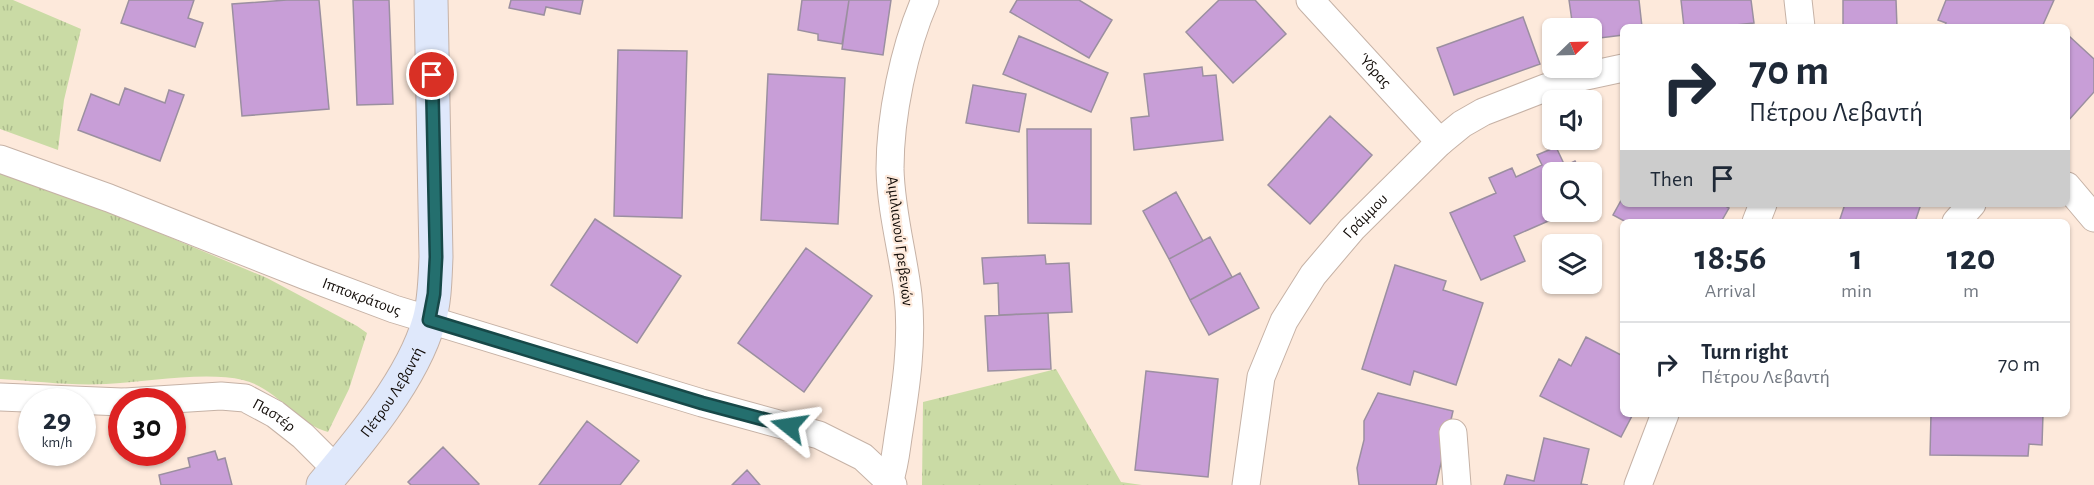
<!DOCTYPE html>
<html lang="en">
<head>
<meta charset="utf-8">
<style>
	body { margin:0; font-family:"Alegreya Sans",sans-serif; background:#f2f2f3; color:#1f2937; height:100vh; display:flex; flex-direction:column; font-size:22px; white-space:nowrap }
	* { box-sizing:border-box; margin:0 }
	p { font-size:20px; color:#747a83 }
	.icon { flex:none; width:33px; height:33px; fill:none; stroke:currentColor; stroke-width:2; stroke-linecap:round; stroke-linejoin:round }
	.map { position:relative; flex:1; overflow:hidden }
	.details { position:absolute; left:1620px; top:219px; width:450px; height:198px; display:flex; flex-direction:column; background:#fff; border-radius:9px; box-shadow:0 2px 4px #0004 }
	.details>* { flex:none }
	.guide { position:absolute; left:1620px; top:24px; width:450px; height:183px; border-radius:9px; box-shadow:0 2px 4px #0004; background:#fff; color:#1f2937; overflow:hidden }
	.needle { width:39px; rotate:67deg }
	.tools { position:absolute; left:1542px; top:18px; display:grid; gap:12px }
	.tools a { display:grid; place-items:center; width:60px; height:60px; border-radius:9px; background:#fff; box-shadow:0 2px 4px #0004; font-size:30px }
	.speed { position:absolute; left:18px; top:388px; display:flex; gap:12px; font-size:30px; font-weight:700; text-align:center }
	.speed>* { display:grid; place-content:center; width:78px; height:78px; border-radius:50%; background:#fff; box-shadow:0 2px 4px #0004; line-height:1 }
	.speed small { font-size:15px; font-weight:400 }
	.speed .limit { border:9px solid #d22; background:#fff; color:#111 }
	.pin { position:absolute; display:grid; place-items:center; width:51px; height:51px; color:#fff; margin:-26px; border:3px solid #fff; border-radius:50%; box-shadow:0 2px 6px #0007 }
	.me { position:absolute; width:66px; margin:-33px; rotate:285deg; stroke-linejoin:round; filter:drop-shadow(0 0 4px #0008) }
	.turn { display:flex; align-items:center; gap:21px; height:126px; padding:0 30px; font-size:27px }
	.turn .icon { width:78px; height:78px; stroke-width:2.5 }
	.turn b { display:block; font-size:42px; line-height:51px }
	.then { display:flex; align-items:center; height:57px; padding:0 30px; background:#0003; gap:12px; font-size:22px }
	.eta { display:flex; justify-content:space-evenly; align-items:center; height:102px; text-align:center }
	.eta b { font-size:36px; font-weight:700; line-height:42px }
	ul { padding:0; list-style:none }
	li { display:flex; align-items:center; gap:18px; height:84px; padding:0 30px; border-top:2px solid #e0e1e3 }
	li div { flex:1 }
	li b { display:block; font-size:22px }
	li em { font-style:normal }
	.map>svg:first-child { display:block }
	.grass { fill:url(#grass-tufts) }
	.building { fill:#c89ed7; stroke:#9b8fa0; stroke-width:1.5 }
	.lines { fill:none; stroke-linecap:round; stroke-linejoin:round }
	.street-casing { stroke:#c6b2a6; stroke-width:29 }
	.secondary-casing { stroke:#c6b2a6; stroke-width:35 }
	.street { stroke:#fff; stroke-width:27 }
	.secondary { stroke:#dfe8fb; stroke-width:33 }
	.route-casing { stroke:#174848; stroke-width:15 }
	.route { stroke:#246f6e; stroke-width:10 }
	.labels { text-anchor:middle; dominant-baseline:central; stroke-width:4.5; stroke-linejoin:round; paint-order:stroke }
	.street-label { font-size:16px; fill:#110b07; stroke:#fde9db }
</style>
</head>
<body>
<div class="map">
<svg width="2094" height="485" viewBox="0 0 2094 485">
	<defs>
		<pattern id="grass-tufts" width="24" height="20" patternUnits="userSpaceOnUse" patternTransform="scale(1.5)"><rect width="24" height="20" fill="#cadba5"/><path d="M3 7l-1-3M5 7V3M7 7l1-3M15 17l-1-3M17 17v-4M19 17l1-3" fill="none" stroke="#acbb8d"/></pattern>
	</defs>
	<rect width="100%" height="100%" fill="#fde9db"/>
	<path class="grass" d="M 0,0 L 13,0 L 81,29 L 64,100 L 58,150 L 0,129 Z
		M 0,172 L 126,219 L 267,278 L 357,326 L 367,333 L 349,389 L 328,432 C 296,423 277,388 243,380 C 205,371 146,382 106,384 C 71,386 35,381 0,379 Z
		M 1056,369 L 1121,482 L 1142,485 L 922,485 L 923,402 Z"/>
	<path class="building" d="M 129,0 L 194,0 L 188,18 L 203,23 L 195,47 L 121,23 Z
		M 287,0 L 319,0 L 329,109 L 242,116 L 232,4 Z
		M 353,0 L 389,0 L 393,104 L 357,105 Z
		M 511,0 L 583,0 L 580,14 L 546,7 L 544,15 L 509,8 Z
		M 802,0 L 849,0 L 842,44 L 818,40 L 818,34 L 798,30 Z
		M 849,0 L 891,0 L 883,55 L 842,49 Z
		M 1017,0 L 1079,0 L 1112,20 L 1089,58 L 1010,12 Z
		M 1219,0 L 1255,0 L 1286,34 L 1233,83 L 1186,32 Z
		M 1569,0 L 1639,0 L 1642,27 L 1623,27 L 1623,35 L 1592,39 L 1592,28 L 1573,28 Z
		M 1681,0 L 1751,0 L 1754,23 L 1717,27 L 1684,27 Z
		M 1843,0 L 1896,0 L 1897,27 L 1843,27 Z
		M 1946,0 L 2054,0 L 2042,27 L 1944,27 L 1946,23 L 1938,20 Z
		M 1523,17 L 1540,64 L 1454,95 L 1437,48 Z
		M 1019,36 L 1108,73 L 1091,112 L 1003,74 Z
		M 2069,36 L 2094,59 L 2094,92 L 2067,122 L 2067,39 Z
		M 618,50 L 687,51 L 682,218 L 614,216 Z
		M 1202,67 L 1203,76 L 1216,75 L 1223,140 L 1134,150 L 1131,118 L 1149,116 L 1144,74 Z
		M 768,74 L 845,78 L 838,224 L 761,220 Z
		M 973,85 L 1026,94 L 1019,132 L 966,123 Z
		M 125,88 L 165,103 L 169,90 L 184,95 L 160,161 L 78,130 L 91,94 L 119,105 Z
		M 1330,116 L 1372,155 L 1310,224 L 1268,185 Z
		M 1027,129 L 1091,129 L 1091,224 L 1028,223 Z
		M 1556,147 L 1565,166 L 1575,161 L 1581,172 L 1552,172 L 1552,212 L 1569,212 L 1514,236 L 1525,261 L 1481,280 L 1450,213 L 1496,193 L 1489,178 L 1512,168 L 1516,177 L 1542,165 L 1537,155 Z
		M 1176,192 L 1203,241 L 1169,259 L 1143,211 Z
		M 1623,197 L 1623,204 L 1722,204 L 1729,208 L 1721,222 L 1626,222 L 1613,215 Z
		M 1845,204 L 1921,204 L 1915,222 L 1839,222 Z
		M 595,219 L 681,276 L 637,343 L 551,285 Z
		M 1210,237 L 1232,277 L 1190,300 L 1169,259 Z
		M 806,248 L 872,296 L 804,392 L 738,343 Z
		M 1045,255 L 1046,264 L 1069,263 L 1072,312 L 999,315 L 998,283 L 984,284 L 982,258 Z
		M 1395,265 L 1446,281 L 1443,290 L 1483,303 L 1456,385 L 1414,371 L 1410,385 L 1362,369 Z
		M 1240,273 L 1259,308 L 1209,335 L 1190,300 Z
		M 1048,313 L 1051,369 L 988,371 L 985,316 Z
		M 1586,337 L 1623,356 L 1623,414 L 1633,414 L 1621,437 L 1540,396 L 1559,359 L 1571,366 Z
		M 1146,371 L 1218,379 L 1208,477 L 1135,470 Z
		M 1378,393 L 1453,411 L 1436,485 L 1359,485 L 1357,468 L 1364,440 L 1364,421 Z
		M 1931,414 L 2043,414 L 2042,445 L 2029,444 L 2028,456 L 1930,455 Z
		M 587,421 L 639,461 L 620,485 L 539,485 Z
		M 1544,438 L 1589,449 L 1581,484 L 1588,485 L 1504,485 L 1507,475 L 1534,481 Z
		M 443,447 L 479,484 L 478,485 L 411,485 L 408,482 Z
		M 215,451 L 218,460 L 225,458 L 232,485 L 161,485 L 159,475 L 190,467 L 188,458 Z
		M 747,470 L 760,485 L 732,485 Z"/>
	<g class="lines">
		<defs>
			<g id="street">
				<path id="s1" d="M 1310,0 L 1440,142"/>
				<path d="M 1798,0 L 1801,27"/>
				<path id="s2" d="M 0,159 L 109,198 L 306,276 L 394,309 L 702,403 L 819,435 L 863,457 L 893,485"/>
				<path d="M 2067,186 L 2094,218"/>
				<path d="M 1756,222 L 1763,204"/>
				<path d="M 1956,222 L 1972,204"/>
				<path d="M 0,397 L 122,402"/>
				<path id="s3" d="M 125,402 L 221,396 L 245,398 L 275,414 L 303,436 L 336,469"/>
				<path d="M 1453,433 L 1457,485"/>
				<path d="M 888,485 C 895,468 896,449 899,431 C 906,387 913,341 908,295 C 903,253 891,212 890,169 C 890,116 904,48 925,0"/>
				<path id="s4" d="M 1246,485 L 1261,377 L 1284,321 L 1313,275 L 1352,229 L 1440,142 L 1462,124 L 1483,112 L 1545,88 L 1572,79 L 1623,68"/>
				<path d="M 1638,485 L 1665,414"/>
			</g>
			<g id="secondary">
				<path id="s5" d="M 323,485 C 361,440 413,378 429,321 C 435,300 435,278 436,257 L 431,0"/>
			</g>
		</defs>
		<use href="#street" class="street-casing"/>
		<use href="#secondary" class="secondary-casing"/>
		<use href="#street" class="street"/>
		<use href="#secondary" class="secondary"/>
	</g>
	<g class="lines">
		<defs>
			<path id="route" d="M 432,75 L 436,257 L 434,294 L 429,320 L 702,403 L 789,426"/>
		</defs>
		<use href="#route" class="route-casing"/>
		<use href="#route" class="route"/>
	</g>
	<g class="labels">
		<g class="street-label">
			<text stroke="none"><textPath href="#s1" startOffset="96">Ύδρας</textPath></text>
			<text stroke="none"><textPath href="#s4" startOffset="303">Γράμμου</textPath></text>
			<text transform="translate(900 241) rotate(83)">Αιμιλιανού Γρεβενών</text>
			<text stroke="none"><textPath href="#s2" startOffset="387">Ιπποκράτους</textPath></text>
			<text stroke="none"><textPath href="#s5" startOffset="116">Πέτρου Λεβαντή</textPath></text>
			<text stroke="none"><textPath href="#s3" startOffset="154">Παστέρ</textPath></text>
		</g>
	</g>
</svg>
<div class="tools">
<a><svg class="needle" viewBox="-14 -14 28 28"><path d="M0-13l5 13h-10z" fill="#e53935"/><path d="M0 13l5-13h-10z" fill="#747a83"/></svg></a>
<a><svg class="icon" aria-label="sound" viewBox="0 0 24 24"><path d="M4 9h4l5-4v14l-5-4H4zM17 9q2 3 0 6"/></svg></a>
<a><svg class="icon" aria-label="search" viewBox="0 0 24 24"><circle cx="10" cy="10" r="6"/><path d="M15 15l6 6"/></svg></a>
<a><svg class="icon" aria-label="layers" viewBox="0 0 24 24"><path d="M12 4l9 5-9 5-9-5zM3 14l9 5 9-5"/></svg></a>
</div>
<div class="speed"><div>29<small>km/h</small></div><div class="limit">30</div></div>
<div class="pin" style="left:432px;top:75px;background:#d93025"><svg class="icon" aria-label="arrive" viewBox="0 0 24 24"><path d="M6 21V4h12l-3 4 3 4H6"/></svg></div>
<svg class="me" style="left:789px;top:426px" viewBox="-20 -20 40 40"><path d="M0-17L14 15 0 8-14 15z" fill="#246f6e" stroke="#fff" stroke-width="4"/></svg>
<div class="guide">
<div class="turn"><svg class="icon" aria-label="right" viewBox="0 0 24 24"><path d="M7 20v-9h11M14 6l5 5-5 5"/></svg><div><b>70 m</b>Πέτρου Λεβαντή</div></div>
<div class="then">Then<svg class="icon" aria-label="arrive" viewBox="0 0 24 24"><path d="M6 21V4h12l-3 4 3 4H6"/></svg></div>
</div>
<section class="details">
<div class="eta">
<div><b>18:56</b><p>Arrival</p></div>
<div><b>1</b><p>min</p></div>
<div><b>120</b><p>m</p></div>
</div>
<ul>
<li><svg class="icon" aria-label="right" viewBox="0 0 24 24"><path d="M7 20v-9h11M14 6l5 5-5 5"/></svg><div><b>Turn right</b><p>Πέτρου Λεβαντή</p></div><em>70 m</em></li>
</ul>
</section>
</div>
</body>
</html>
